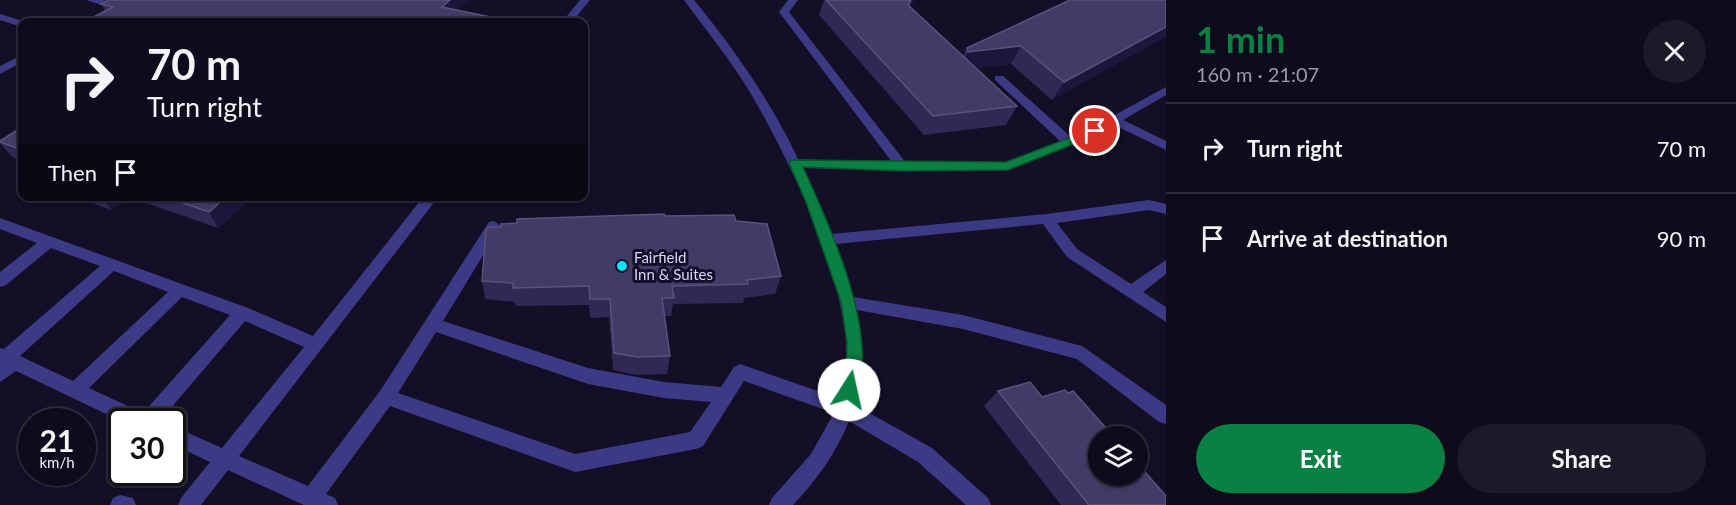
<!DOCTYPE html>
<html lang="en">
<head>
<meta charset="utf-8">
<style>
	body { margin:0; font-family:Lato,sans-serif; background:#1c1929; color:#f1f3f6; height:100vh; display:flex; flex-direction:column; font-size:22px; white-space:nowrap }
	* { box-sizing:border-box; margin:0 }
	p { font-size:20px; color:#9b9ba3 }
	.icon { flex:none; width:33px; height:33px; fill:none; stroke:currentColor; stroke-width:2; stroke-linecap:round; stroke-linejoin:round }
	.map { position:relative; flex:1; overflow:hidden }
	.panel { display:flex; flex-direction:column; background:#0e0b1c; width:570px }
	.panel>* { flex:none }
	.guide { position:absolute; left:18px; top:18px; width:570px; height:183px; border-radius:12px; box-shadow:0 2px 4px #0004,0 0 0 2px #2e2b3b; background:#0e0b1c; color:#f1f3f6; overflow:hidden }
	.buttons { position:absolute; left:1088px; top:426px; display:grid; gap:12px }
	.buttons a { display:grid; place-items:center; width:60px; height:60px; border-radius:50%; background:#0e0b1c; box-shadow:0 2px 4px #0004,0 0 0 2px #2e2b3b; font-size:30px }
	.speed { position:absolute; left:18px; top:408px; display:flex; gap:12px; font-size:30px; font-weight:700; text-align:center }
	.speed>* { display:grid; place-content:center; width:78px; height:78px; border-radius:50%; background:#0e0b1c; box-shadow:0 2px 4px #0004,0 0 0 2px #2e2b3b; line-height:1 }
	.speed small { font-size:15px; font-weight:400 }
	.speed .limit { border:3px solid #111; border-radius:9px; background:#fff; color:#111 }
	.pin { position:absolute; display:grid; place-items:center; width:51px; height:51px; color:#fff; margin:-26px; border:3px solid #fff; border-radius:50%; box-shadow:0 2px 6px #0007 }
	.me { position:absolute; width:66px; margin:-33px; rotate:10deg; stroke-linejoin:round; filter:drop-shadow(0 0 4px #0008) }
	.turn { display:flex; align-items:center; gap:21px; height:126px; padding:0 30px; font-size:27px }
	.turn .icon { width:78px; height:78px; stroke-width:2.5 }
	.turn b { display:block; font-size:42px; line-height:51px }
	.then { display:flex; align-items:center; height:57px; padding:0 30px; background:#0003; gap:12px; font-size:22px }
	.round { display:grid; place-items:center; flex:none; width:63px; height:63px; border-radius:32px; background:#1c1929 }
	.headline { display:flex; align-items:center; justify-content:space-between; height:102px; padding:0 30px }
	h1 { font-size:36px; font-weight:700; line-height:45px; color:#0b8043 }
	.cta { display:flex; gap:12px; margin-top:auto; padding:12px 30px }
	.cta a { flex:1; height:69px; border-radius:36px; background:#0b8043; color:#fff; font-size:24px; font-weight:700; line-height:69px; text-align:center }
	.cta a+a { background:#1c1929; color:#f1f3f6 }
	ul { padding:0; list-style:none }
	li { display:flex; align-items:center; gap:18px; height:90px; padding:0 30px; border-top:2px solid #2e2b3b }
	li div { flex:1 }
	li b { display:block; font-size:22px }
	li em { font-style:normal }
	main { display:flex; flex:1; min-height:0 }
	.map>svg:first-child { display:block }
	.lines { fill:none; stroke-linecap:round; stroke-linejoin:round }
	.minor { fill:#3d3a85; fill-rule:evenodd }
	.wall { fill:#312854 }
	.shaded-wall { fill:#1d163a }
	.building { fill:#433a66; stroke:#5a527e; stroke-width:1.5 }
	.route { fill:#0b8043; stroke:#07532c; stroke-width:1.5 }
	.poi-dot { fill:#00e5ff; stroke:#130f26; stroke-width:2 }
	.labels { text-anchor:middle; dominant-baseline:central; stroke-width:6; stroke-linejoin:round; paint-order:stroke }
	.poi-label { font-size:15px; fill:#d9d4ff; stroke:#130f26; text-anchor:start }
</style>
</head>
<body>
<main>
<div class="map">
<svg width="1166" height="505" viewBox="0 0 1166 505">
	<rect width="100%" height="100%" fill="#130f26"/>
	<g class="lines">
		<path class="minor" d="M 86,0 L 103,0 L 121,6 L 116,9 Z
			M 580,0 L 590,0 L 572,22 L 562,22 Z
			M 684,0 L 694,0 C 734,49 771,101 798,159 L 892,162 L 779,12 L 788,0 L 798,0 L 789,12 L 906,163 L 1006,162 L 1060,141 L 995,80 L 995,76 L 1003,76 L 1070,136 L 1091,128 L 1166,87 L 1166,95 L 1123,120 L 1166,141 L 1166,150 L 1114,125 L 1073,145 L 1008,170 L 902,171 L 802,168 L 831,234 L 1047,214 L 1149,200 L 1166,204 L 1166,214 L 1149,210 L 1057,223 L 1077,249 L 1131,284 L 1166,260 L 1166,274 L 1143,292 L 1166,307 L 1166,322 L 1067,257 L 1043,224 L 835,244 L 853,297 L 963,315 L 1082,346 L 1166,405 L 1166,424 L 1159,422 L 1077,359 L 963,329 L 857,310 L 863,358 L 855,405 L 932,448 L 988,498 L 991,505 L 966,505 L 918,462 L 849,421 C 836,453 817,480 793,505 L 769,505 L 772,498 L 811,454 L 834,413 L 744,381 L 703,446 L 696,449 L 575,472 L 390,406 L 326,494 L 335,498 L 338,505 L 304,505 L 228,470 L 201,505 L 178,505 L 181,498 L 210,462 L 172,444 L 172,426 L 222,448 L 304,347 L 245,321 L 159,422 L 123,422 L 16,371 L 0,382 L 0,348 L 4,349 L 100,266 L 51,248 L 6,285 L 0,287 L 0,272 L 37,243 L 0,229 L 0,218 L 248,308 L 313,336 L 424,196 L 439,196 L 239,456 L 308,486 L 380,391 L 489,222 L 494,221 L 501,226 L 443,321 L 588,368 L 664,382 L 721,387 L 734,367 L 740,364 L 838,398 C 844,380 847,359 846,340 C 839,264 787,154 748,89 C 729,58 706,30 684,0 ZM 114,271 L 168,292 L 73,381 L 20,356 ZM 182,297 L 230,315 L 143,413 L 89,388 ZM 436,332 L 588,384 L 664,398 L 711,402 L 690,432 L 575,454 L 398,393 Z
			M 0,14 L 26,22 L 22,22 L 22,27 L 0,20 Z
			M 22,55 L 22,62 L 0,74 L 0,66 Z
			M 120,495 L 133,498 L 136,505 L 110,505 L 113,498 Z"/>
	</g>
	<path class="wall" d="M 108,0 L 468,0 L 457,10 L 105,11 L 101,4 Z
		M 824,0 L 914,0 L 910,7 L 963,56 L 967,48 L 1166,0 L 1052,100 L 1011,64 L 976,68 L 1017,106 L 1006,125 L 924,135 L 819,15 Z
		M 22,127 L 22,161 L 12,157 L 0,143 L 0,141 Z
		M 73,196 L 253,196 L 218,228 L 129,197 L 111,210 Z
		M 665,216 L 736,221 L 781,276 L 775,294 L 744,298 L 743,303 L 673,304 L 671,316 L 665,316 L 670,356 L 667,374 L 636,375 L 613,370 L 609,317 L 590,318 L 589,305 L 516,306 L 515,302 L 485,299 L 482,281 L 501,227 Z
		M 998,391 L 1042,397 L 1068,393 L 1166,496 L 1166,505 L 1061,505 L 984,406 Z"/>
	<path class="shaded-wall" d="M 450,0 L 468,0 L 444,22 L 442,7 Z
		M 911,0 L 914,0 L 901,23 L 908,5 Z
		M 1166,27 L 1166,37 L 1052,100 L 1064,82 Z
		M 1021,46 L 1011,64 L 959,70 L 968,52 Z
		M 101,196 L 128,196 L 129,197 L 111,210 Z
		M 227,196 L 253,196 L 218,228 L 209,212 Z"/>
	<path class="building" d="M 108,0 L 450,0 L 442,7 L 515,22 L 84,22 L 113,7 L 101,4 Z
		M 826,0 L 911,0 L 908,5 L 1017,106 L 933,116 Z
		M 1070,0 L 1166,0 L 1166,27 L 1064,82 L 1021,46 L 968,52 L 967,48 Z
		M 22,127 L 22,150 L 0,142 L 0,141 Z
		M 162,196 L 227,196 L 209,212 Z
		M 664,214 L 665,216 L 734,215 L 736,221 L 767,224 L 781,276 L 747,280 L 748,284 L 672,286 L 674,298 L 662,298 L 670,356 L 638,357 L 614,353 L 610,299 L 590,299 L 589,286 L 513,288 L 513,283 L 482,281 L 486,230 L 488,227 L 501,227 L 501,224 L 517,223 L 517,219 Z
		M 1030,382 L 1042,397 L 1065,390 L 1068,393 L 1073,391 L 1113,436 L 1098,436 L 1098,476 L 1137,476 L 1137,463 L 1166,496 L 1166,501 L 1165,501 L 1166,502 L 1166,505 L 1089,505 L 998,391 Z"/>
	<path class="route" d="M 1095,128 L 1099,129 L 1099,134 L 1008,170 L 902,171 L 803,167 C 828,222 882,337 855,396 L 849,398 L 843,396 L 841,390 L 846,372 L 847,343 L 841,302 L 806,202 L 789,163 L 791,160 L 1006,162 Z"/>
	<circle class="poi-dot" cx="622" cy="266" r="6"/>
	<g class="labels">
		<g class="poi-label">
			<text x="634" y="257">Fairfield<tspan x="634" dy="17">Inn &amp; Suites</tspan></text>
		</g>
	</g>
</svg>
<div class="buttons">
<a><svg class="icon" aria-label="layers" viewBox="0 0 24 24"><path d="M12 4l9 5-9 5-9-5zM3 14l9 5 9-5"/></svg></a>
</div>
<div class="speed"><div>21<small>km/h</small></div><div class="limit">30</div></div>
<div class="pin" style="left:1095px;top:131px;background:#d93025"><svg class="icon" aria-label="arrive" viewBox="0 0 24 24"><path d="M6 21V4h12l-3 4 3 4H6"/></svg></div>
<svg class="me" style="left:849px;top:390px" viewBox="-20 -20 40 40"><circle r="19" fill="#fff"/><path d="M0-13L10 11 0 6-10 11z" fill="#0b8043"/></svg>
<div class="guide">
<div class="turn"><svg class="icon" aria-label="right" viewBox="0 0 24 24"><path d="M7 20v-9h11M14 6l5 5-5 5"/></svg><div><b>70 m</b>Turn right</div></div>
<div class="then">Then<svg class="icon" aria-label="arrive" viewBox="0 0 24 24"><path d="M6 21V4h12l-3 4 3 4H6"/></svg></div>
</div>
</div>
<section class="panel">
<div class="headline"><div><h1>1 min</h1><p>160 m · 21:07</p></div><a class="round"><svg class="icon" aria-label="close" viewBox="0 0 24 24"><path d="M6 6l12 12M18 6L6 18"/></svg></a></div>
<ul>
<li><svg class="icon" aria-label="right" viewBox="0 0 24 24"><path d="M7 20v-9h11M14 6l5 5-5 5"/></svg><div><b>Turn right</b></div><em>70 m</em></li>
<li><svg class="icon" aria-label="arrive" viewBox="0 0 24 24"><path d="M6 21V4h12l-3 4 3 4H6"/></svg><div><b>Arrive at destination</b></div><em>90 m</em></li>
</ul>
<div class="cta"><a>Exit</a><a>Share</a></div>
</section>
</main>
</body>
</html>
